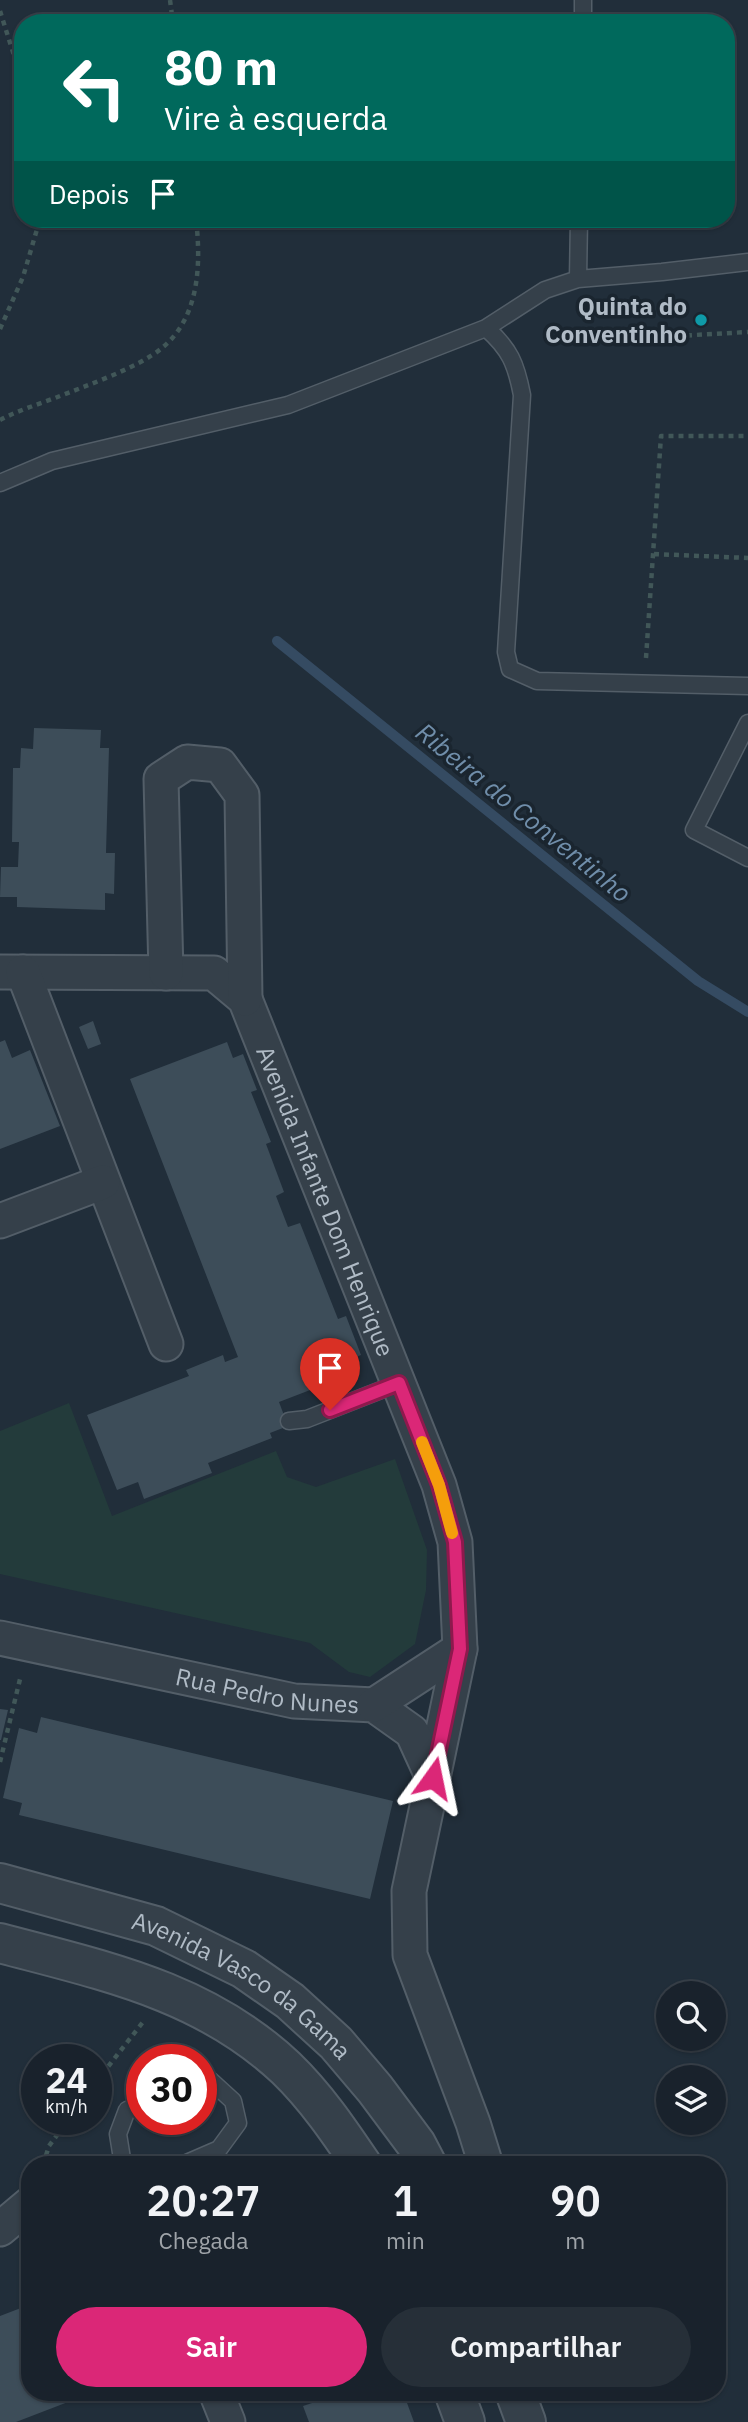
<!DOCTYPE html>
<html lang="pt">
<head>
<meta charset="utf-8">
<style>
	body { margin:0; font-family:"IBM Plex Sans",sans-serif; background:#262f38; color:#f1f3f6; height:100vh; display:flex; flex-direction:column; font-size:26px; white-space:nowrap }
	* { box-sizing:border-box; margin:0 }
	p { font-size:23px; color:#9fa4a9 }
	.icon { flex:none; width:38px; height:38px; fill:none; stroke:currentColor; stroke-width:2; stroke-linecap:round; stroke-linejoin:round }
	.map { position:relative; flex:1; overflow:hidden }
	.panel { position:absolute; left:21px; top:2156px; width:705px; height:245px; display:flex; flex-direction:column; background:#19222c; border-radius:28px; box-shadow:0 2px 5px #0004,0 0 0 2px #373f48 }
	.panel>* { flex:none }
	.hud { position:absolute; left:14px; top:14px; width:721px; height:214px; border-radius:28px; box-shadow:0 2px 5px #0004,0 0 0 2px #373f48; background:#00695c; color:#fff; overflow:hidden }
	.controls { position:absolute; left:656px; top:1981px; display:grid; gap:14px }
	.controls a { display:grid; place-items:center; width:70px; height:70px; border-radius:50%; background:#19222c; box-shadow:0 2px 5px #0004,0 0 0 2px #373f48; font-size:35px }
	.speed { position:absolute; left:21px; top:2044px; display:flex; gap:14px; font-size:35px; font-weight:700; text-align:center }
	.speed>* { display:grid; place-content:center; width:91px; height:91px; border-radius:50%; background:#19222c; box-shadow:0 2px 5px #0004,0 0 0 2px #373f48; line-height:1 }
	.speed small { font-size:18px; font-weight:400 }
	.speed .limit { border:10px solid #d22; background:#fff; color:#111 }
	.pin { position:absolute; display:grid; place-items:center; width:60px; height:60px; color:#fff; margin:-72px -30px; border-radius:50% 50% 50% 0; rotate:-45deg; box-shadow:0 0 7px #0007 }
	.pin .icon { rotate:45deg }
	.me { position:absolute; width:77px; margin:-38px; rotate:12deg; stroke-linejoin:round; filter:drop-shadow(0 0 5px #0008) }
	.turn { display:flex; align-items:center; gap:24px; height:147px; padding:0 35px; font-size:32px }
	.turn .icon { width:91px; height:91px; stroke-width:2.5 }
	.turn b { display:block; font-size:49px; line-height:60px }
	.then { display:flex; align-items:center; height:66px; padding:0 35px; background:#0003; gap:14px; font-size:26px }
	.eta { display:flex; justify-content:space-evenly; align-items:center; height:119px; text-align:center }
	.eta b { font-size:42px; font-weight:600; line-height:49px }
	.primary-button { display:flex; gap:14px; margin-top:auto; padding:14px 35px }
	.primary-button a { flex:1; height:80px; border-radius:42px; background:#db2777; color:#fff; font-size:28px; font-weight:600; line-height:80px; text-align:center }
	.primary-button a+a { background:#262f38; color:#f1f3f6 }
	.map>svg:first-child { display:block }
	.green { fill:#233b3b }
	.lines { fill:none; stroke-linecap:round; stroke-linejoin:round }
	.stream { stroke:#354b62; stroke-width:10 }
	.building { fill:#3d4d59 }
	.service-casing { stroke:#535e68; stroke-width:19 }
	.minor-casing { stroke:#535e68; stroke-width:37 }
	.tertiary-casing { stroke:#535e68; stroke-width:42 }
	.path { stroke:#415758; stroke-width:4.5; stroke-dasharray:5 5; stroke-linecap:butt }
	.service { stroke:#35404a; stroke-width:16 }
	.minor { stroke:#35404a; stroke-width:33 }
	.tertiary { stroke:#35404a; stroke-width:38 }
	.route-casing { stroke:#8e194d; stroke-width:18 }
	.route { stroke:#db2777; stroke-width:12 }
	.slow { stroke:#f59e0b; stroke-width:12 }
	.culture-dot { fill:#0f9aa8; stroke:#1a252f; stroke-width:2.5 }
	.labels { text-anchor:middle; dominant-baseline:central; stroke-width:7; stroke-linejoin:round; paint-order:stroke }
	.poi-label { font-size:24px; font-weight:bold; fill:#b0bbc6; stroke:#1a252f; text-anchor:end }
	.street-label { font-size:24px; fill:#b0bbc6; stroke:#1a252f }
	.water-label { font-size:26px; font-style:italic; fill:#708eaa; stroke:#1a252f }
</style>
</head>
<body>
<div class="map">
<svg width="748" height="2422" viewBox="0 0 748 2422">
	<rect width="100%" height="100%" fill="#212e3a"/>
	<path class="green" d="M 69,1403 L 112,1516 L 276,1451 L 287,1477 L 316,1487 L 395,1459 L 427,1550 L 426,1590 L 415,1644 L 370,1677 L 349,1672 L 310,1643 L 0,1574 L 0,1431 Z"/>
	<g class="lines">
		<path class="stream" d="M 277,641 L 698,981 L 748,1012"/>
	</g>
	<path class="building" d="M 34,728 L 101,730 L 100,748 L 109,748 L 106,853 L 115,853 L 114,894 L 105,893 L 105,910 L 17,907 L 17,897 L 0,897 L 1,867 L 18,867 L 19,842 L 12,842 L 13,768 L 20,768 L 21,748 L 33,749 Z
		M 93,1021 L 101,1044 L 88,1049 L 79,1027 Z
		M 5,1040 L 12,1058 L 30,1050 L 60,1126 L 0,1149 L 0,1042 Z
		M 227,1042 L 233,1058 L 243,1054 L 257,1090 L 251,1092 L 271,1142 L 266,1144 L 284,1192 L 276,1196 L 288,1227 L 300,1223 L 338,1319 L 346,1316 L 361,1355 L 351,1359 L 357,1372 L 279,1402 L 288,1426 L 270,1433 L 272,1438 L 208,1463 L 212,1473 L 144,1499 L 138,1482 L 117,1490 L 87,1415 L 189,1376 L 186,1370 L 223,1355 L 225,1362 L 238,1357 L 130,1079 Z
		M 0,1709 L 8,1710 L 1,1740 L 0,1740 Z
		M 41,1717 L 393,1801 L 370,1899 L 19,1815 L 22,1803 L 3,1798 L 19,1728 L 37,1733 Z
		M 26,2306 L 30,2310 L 30,2392 L 94,2392 L 16,2422 L 0,2422 L 0,2316 Z
		M 308,2392 L 403,2392 L 414,2422 L 309,2422 L 303,2406 L 312,2403 Z"/>
	<g class="lines">
		<defs>
			<path id="service" d="M 583,23 L 583,0
				M 578,279 L 579,219
				M 486,328 L 545,290 L 578,279 L 662,272 L 748,262
				M 0,483 L 52,461 L 288,405 L 486,328 C 510,349 516,364 522,395 L 506,652 L 510,669 L 537,681 L 748,686
				M 748,723 L 694,830 L 748,858
				M 289,1421 L 307,1419 L 399,1383
				M 123,2165 L 118,2134 L 127,2110 L 142,2104
				M 182,2165 L 219,2149 L 238,2123 L 233,2101 L 210,2080 L 201,2083"/>
			<g id="minor">
				<path id="s1" d="M 0,972 L 214,973 L 245,999 L 439,1485 L 455,1542 L 460,1649 L 433,1778"/>
				<path d="M 23,972 L 166,1344"/>
				<path d="M 166,973 L 161,779 L 187,762 L 220,765 L 242,795 L 245,999"/>
				<path d="M 0,1221 L 103,1182"/>
				<path id="s2" d="M 0,1638 L 294,1701 L 374,1705 L 412,1732 L 433,1778 L 409,1891 L 410,1955 L 473,2123 L 486,2165"/>
				<path d="M 374,1705 L 460,1649"/>
				<path d="M 0,2229 L 30,2204"/>
				<path d="M 216,2392 L 228,2422"/>
			</g>
			<g id="tertiary">
				<path id="s3" d="M 0,1883 L 156,1926 L 244,1969 L 290,2001 L 336,2043 L 375,2089 L 416,2144 L 427,2165"/>
				<path d="M 0,1943 C 105,1971 204,1991 286,2068 C 316,2097 339,2131 362,2165"/>
				<path d="M 454,2392 L 465,2422"/>
				<path d="M 515,2392 L 526,2422"/>
			</g>
		</defs>
		<use href="#service" class="service-casing"/>
		<use href="#minor" class="minor-casing"/>
		<use href="#tertiary" class="tertiary-casing"/>
		<path class="path" d="M 170,0 L 173,23
			M 0,11 L 23,84
			M 0,329 L 23,277 L 40,219
			M 677,336 L 748,332
			M 0,420 C 17,411 36,405 55,398 C 85,386 138,368 162,348 C 200,317 201,263 196,219
			M 654,554 L 748,558
			M 646,658 L 661,436 L 748,436
			M 0,1762 L 21,1675
			M 96,2082 L 143,2022
			M 45,2159 L 96,2159
			M 43,2165 L 49,2146 L 69,2119"/>
		<use href="#service" class="service"/>
		<use href="#minor" class="minor"/>
		<use href="#tertiary" class="tertiary"/>
	</g>
	<g class="lines">
		<defs>
			<path id="route" d="M 330,1410 L 399,1383 L 439,1485 L 455,1542 L 460,1649 L 433,1778"/>
		</defs>
		<use href="#route" class="route-casing"/>
		<use href="#route" class="route"/>
		<path class="slow" d="M 422,1442 L 439,1485 L 452,1533"/>
	</g>
	<circle class="culture-dot" cx="701" cy="320" r="7"/>
	<g class="labels">
		<g class="poi-label">
			<text x="687" y="306">Quinta do<tspan x="687" dy="28">Conventinho</tspan></text>
		</g>
		<g class="street-label">
			<text stroke="none"><textPath href="#s1" startOffset="472">Avenida Infante Dom Henrique</textPath></text>
			<text stroke="none"><textPath href="#s2" startOffset="273">Rua Pedro Nunes</textPath></text>
			<text stroke="none"><textPath href="#s3" startOffset="266">Avenida Vasco da Gama</textPath></text>
		</g>
		<g class="water-label">
			<text transform="translate(524 812) rotate(39)">Ribeira do Conventinho</text>
		</g>
	</g>
</svg>
<div class="controls">
<a><svg class="icon" aria-label="search" viewBox="0 0 24 24"><circle cx="10" cy="10" r="6"/><path d="M15 15l6 6"/></svg></a>
<a><svg class="icon" aria-label="layers" viewBox="0 0 24 24"><path d="M12 4l9 5-9 5-9-5zM3 14l9 5 9-5"/></svg></a>
</div>
<div class="speed"><div>24<small>km/h</small></div><div class="limit">30</div></div>
<div class="pin" style="left:330px;top:1410px;background:#d93025"><svg class="icon" aria-label="arrive" viewBox="0 0 24 24"><path d="M6 21V4h12l-3 4 3 4H6"/></svg></div>
<svg class="me" style="left:433px;top:1778px" viewBox="-20 -20 40 40"><path d="M0-17L14 15 0 8-14 15z" fill="#db2777" stroke="#fff" stroke-width="4"/></svg>
<div class="hud">
<div class="turn"><svg class="icon" aria-label="left" viewBox="0 0 24 24"><path d="M17 20v-9H6M10 6l-5 5 5 5"/></svg><div><b>80 m</b>Vire à esquerda</div></div>
<div class="then">Depois<svg class="icon" aria-label="arrive" viewBox="0 0 24 24"><path d="M6 21V4h12l-3 4 3 4H6"/></svg></div>
</div>
<section class="panel">
<div class="eta">
<div><b>20:27</b><p>Chegada</p></div>
<div><b>1</b><p>min</p></div>
<div><b>90</b><p>m</p></div>
</div>
<div class="primary-button"><a>Sair</a><a>Compartilhar</a></div>
</section>
</div>
</body>
</html>
